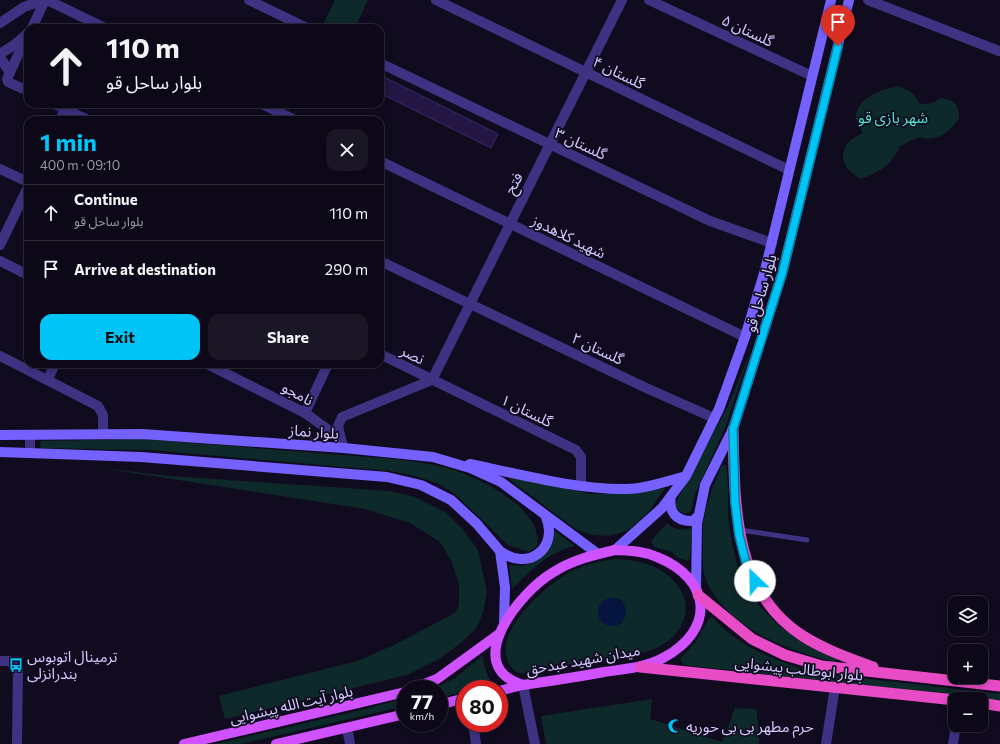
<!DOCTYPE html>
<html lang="en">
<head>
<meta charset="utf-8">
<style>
	body { margin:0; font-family:Commissioner,"Noto Sans Arabic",sans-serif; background:#1b1625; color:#f1f3f6; height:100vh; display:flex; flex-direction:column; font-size:15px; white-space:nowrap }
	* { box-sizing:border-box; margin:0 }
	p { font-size:13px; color:#9a9aa2 }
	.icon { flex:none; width:22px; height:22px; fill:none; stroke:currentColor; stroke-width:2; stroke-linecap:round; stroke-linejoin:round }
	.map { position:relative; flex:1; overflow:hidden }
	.drawer { position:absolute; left:24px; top:116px; width:360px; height:252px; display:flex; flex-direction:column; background:#0d0818; border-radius:12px; box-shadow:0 2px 10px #0003,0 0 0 1px #2d2937 }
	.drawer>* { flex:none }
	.banner { position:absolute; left:24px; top:24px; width:360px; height:84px; border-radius:12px; box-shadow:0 2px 10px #0003,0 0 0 1px #2d2937; background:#0d0818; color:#f1f3f6; overflow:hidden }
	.controls { position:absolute; left:948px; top:596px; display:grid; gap:8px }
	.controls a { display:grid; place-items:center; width:40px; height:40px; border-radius:8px; background:#0d0818; box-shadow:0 2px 10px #0003,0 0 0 1px #2d2937; font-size:20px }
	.speed { position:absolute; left:396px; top:680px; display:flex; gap:8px; font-size:20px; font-weight:700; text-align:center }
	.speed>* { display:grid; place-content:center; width:52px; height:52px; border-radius:50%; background:#0d0818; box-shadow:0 2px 10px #0003,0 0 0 1px #2d2937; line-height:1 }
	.speed small { font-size:10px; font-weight:400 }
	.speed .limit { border:6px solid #d22; background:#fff; color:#111 }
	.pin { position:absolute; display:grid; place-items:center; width:34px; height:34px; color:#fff; margin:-41px -17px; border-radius:50% 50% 50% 0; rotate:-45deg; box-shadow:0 0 4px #0007 }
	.pin .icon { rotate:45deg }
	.me { position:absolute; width:44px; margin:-22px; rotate:336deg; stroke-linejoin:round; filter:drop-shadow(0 0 3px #0008) }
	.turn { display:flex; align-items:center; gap:14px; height:84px; padding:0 16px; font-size:18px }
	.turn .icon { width:52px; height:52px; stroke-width:2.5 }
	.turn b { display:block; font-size:28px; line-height:34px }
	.round { display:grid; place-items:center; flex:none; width:42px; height:42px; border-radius:12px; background:#1b1625 }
	.overview { display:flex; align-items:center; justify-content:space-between; height:68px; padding:0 16px }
	h1 { font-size:24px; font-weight:700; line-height:30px; color:#00c4f5 }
	.cta { display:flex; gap:8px; margin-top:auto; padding:8px 16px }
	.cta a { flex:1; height:46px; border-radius:12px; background:#00c4f5; color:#111; font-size:16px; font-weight:700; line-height:46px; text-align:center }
	.cta a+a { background:#1b1625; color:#f1f3f6 }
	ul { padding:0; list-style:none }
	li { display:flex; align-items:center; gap:12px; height:56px; padding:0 16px; border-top:1px solid #2d2937 }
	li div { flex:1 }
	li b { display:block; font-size:15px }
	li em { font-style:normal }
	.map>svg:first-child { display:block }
	.green { fill:#0e292a; fill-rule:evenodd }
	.water { fill:#06153f }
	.building { fill:#231642; stroke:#3c2670 }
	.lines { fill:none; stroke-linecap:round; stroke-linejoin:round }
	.service { stroke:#3e3383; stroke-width:5 }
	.minor { stroke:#3e3383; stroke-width:10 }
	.tertiary { stroke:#3e3383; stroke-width:10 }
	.secondary { stroke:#7561ff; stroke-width:10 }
	.primary { stroke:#cf51ff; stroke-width:10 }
	.trunk { stroke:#e74bc6; stroke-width:11 }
	.route-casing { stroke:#007f9f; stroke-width:10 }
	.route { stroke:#00c4f5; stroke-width:7 }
	.labels { text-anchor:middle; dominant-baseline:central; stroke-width:3.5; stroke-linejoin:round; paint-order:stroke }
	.street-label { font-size:15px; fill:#d5caff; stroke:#110b20 }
	.park-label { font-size:15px; fill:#4ee7d0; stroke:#110b20 }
	.poi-label { font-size:15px; fill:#d5caff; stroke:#110b20; text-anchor:start }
</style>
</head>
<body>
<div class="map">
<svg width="1000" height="744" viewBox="0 0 1000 744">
	<rect width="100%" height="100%" fill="#110b20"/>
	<path class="green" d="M 335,0 L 368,0 L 355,28 L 322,27 Z
		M 898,86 C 908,90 915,93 919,103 C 928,106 934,102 941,98 C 955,101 959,104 959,119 C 949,132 937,143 919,137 L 900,146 C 893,164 878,173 861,179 C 848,172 837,159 847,144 C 850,139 858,136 863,133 C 861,129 856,123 856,118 C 855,98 883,89 898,86 Z
		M 752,347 L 726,426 L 695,494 L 691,511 L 684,514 L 674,506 L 728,406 Z
		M 143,439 L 393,459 C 411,461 429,463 447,468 C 478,477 544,508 537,546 L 529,552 L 508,545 L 455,494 L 439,484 L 416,476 L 390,471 L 150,450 L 40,448 L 41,441 Z
		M 726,465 C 730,487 726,510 730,532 C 733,549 737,569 745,584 C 764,620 801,645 838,659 L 834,662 C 789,650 728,629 707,582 C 702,572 703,560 703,549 C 703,541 703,533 703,525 C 705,505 714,485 721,466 Z
		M 101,468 L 170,476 L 389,491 L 415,497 L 445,512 L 462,528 L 478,550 L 487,592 L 483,613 L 476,628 L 462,642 L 439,659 L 407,675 L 225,719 L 219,696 L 357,661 L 394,645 L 455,613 L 459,605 L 459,585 L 452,562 L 440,542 L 410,523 L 365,509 Z
		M 511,476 L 591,494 L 621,494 L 665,488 L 649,511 L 637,523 L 626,531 L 608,536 L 593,535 L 577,530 L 509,479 Z
		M 667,523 C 674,530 682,531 692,528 L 690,558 L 688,561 L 678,558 L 670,551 L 654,547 L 651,541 Z
		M 554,530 L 575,546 C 550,551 529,571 512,589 L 509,565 C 533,569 553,554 554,530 Z
		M 615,559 C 638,560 663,565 677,585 C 685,596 689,607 683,621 C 669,660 607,658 573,664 C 561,666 524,679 515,671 C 481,640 548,582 574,570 C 587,564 601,561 615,559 ZM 610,598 L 619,599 L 623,602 L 622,623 L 613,626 L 599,607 L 602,603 Z
		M 712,617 C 737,647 780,663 816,673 L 1000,694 L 1000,700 L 684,665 L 680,659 L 695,643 L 708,620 Z
		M 483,655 C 484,668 486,675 494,685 L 476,689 L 465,689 L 465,691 L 439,698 L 439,689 L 433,689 L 455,678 Z
		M 405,698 L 405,706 L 241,744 L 215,744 L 366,709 Z
		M 652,699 L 650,719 L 722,742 L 735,708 L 756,709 L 759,730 L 759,744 L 546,744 L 541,716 Z"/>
	<path class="water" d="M598 612a14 14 0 1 1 28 0a14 14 0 1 1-28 0Z"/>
	<path class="building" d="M 380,75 L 498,134 L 491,148 L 380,93 Z"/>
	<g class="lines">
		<path class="service" d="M 740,530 L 807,540"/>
		<path class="minor" d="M 47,0 L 105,28
			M 249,0 L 307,28
			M 436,0 L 789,170
			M 649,0 L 812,76
			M 868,0 L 999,51
			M 28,33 L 7,79 L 8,82 L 28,91
			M 0,57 L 10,73
			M 380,63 L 710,221 L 772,243
			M 55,104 L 65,109 L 60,120
			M 262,104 L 295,120
			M 65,109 L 88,120
			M 380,161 L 745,337
			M 0,169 L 28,182
			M 0,245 L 28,187
			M 0,261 L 28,275
			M 380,261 L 644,387 L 714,418
			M 380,354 L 576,450 L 581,457 L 581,486
			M 0,356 L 98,406 L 103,415 L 103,434
			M 48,379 L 55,364
			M 432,380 L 622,0
			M 305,413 L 328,364
			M 341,439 L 338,426 L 342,417 L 432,380
			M 30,453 L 30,436
			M 0,661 L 9,661 L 18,669 L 17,744
			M 523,685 L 535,744
			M 473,723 L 476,744
			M 826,744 L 835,687
			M 953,744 L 956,725"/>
		<path class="tertiary" d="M 0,23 L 24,7 L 44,0
			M 32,28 L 45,0
			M 0,54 L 14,45 L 28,33
			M 207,364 L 305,413 L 341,439 L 344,448
			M 347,728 L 350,744"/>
		<path class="secondary" d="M 0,435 L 142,434 L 344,448 L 433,457 L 470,468 L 501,482 L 598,554
			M 0,452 L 141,457 L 387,477 L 421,485 L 451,500 L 477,524 L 500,551 L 505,587 L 504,622
			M 470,464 C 519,474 577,490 627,489 C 646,489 667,481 686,476
			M 671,496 C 668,511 676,522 693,521 L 699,515
			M 615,550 L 662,508 L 686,476 L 719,409 L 745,337 L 765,270 L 831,0
			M 500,551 C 527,572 559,549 546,517
			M 696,590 L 697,524 L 705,485 L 733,429 L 782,274 L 849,0"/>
		<path class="primary" d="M 615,550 C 630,551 644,551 657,557 C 712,579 716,630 663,658 C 645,668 623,669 604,672 C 577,677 550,681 523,685 C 460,666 520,592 552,573 C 572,560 593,555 615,550 Z
			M 412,689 L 437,679 L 499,634
			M 499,691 L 522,685
			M 439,705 L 465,698
			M 184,744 L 405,692
			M 276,744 L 405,714"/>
		<path class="trunk" d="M 733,429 C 735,503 732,591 803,636 C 825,650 849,658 873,667
			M 698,595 L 752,639 L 785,655 L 822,666 L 1000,686
			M 640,667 L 955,700
			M 981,703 L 1000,706"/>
	</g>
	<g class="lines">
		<defs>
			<path id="route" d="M 755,581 L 747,567 L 739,535 L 735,502 L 733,429 L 782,274 L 838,46"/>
		</defs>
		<use href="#route" class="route-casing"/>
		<use href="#route" class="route"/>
	</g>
	<defs>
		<symbol id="bus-bare" viewBox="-9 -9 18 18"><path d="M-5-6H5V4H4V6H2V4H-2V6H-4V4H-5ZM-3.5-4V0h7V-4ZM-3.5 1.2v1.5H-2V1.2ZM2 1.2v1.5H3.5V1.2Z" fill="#00c4f5" stroke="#110b20" stroke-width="2.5" paint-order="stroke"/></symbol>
		<symbol id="mosque-bare" viewBox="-9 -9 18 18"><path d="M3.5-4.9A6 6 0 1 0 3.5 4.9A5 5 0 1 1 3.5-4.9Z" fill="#00c4f5" stroke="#110b20" stroke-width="2.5" paint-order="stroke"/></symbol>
	</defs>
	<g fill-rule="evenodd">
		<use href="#bus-bare" x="6" y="655" width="20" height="20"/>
		<use href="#mosque-bare" x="665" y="716" width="20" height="20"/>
	</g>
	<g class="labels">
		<g class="street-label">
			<text transform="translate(748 30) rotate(25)">گلستان ۵</text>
			<text transform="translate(619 72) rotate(26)">گلستان ۴</text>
			<text transform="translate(581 143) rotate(25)">گلستان ۳</text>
			<text transform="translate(513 183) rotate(-63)">فتح</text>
			<text transform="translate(569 236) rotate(26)">شهید کلاهدوز</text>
			<text transform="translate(760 293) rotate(-74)">بلوار ساحل قو</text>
			<text transform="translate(598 348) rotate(25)">گلستان ۲</text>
			<text transform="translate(413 354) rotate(26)">نصر</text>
			<text transform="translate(298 393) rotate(29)">نامجو</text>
			<text transform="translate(527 410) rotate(26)">گلستان ۱</text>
			<text transform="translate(314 431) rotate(4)">بلوار نماز</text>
			<text transform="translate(583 659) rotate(-10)">میدان شهید عبدحق</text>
			<text transform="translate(799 668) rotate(6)">بلوار ابوطالب پیشوایی</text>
			<text transform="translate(291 704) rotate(-13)">بلوار آیت الله پیشوایی</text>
		</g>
		<g class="park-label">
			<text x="893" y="117">شهر بازی قو</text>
		</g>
		<g class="poi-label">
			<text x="27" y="656">ترمینال اتوبوس<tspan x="27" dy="17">بندرانزلی</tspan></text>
			<text x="686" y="726">حرم مطهر بی بی حوریه</text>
		</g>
	</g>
</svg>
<div class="controls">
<a><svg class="icon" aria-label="layers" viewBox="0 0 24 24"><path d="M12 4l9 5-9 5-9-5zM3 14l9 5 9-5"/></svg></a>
<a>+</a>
<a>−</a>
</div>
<div class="speed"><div>77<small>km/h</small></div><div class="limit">80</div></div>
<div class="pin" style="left:838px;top:46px;background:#d93025"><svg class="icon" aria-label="arrive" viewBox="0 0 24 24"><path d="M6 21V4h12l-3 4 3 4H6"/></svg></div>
<svg class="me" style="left:755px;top:581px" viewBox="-20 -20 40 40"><circle r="19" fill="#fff"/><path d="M0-13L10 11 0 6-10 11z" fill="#00c4f5"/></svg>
<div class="banner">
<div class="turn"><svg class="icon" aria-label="ahead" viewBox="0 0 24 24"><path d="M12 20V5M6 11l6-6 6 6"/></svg><div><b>110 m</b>بلوار ساحل قو</div></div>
</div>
<section class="drawer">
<div class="overview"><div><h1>1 min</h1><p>400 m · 09:10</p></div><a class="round"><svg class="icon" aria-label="close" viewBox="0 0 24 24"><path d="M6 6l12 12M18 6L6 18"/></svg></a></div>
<ul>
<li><svg class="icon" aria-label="ahead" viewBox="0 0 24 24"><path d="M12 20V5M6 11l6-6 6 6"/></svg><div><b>Continue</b><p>بلوار ساحل قو</p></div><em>110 m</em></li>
<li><svg class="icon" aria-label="arrive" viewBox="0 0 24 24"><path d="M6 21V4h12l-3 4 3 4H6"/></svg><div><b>Arrive at destination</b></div><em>290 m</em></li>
</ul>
<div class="cta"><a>Exit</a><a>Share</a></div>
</section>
</div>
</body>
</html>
